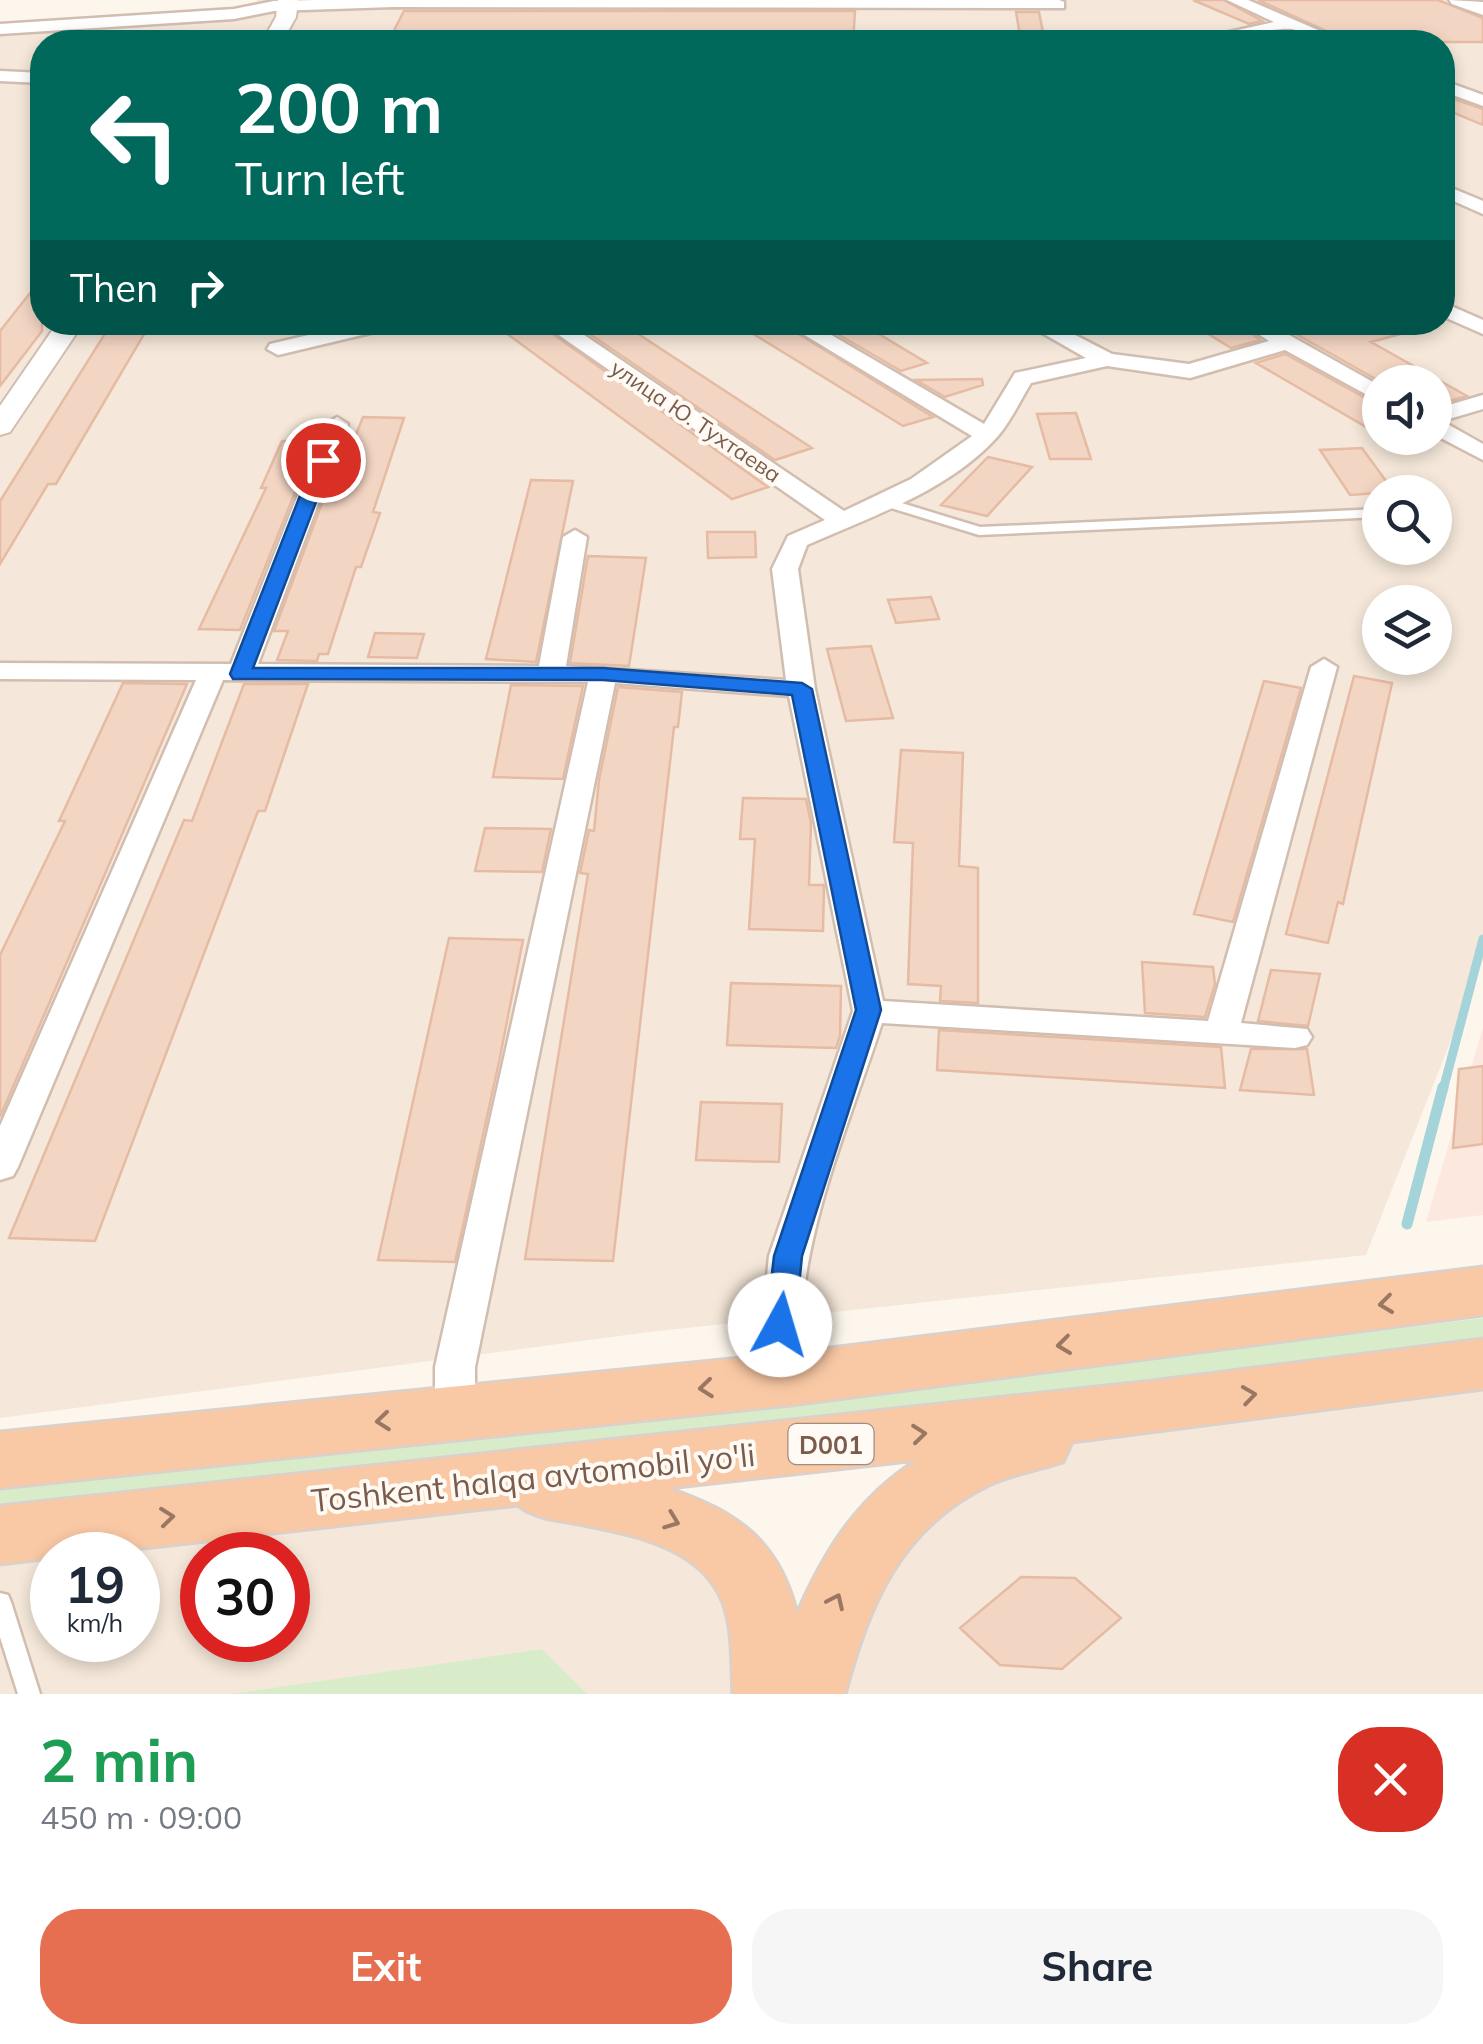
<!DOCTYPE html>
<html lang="en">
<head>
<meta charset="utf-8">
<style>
	body { margin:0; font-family:Mulish,sans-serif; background:#f6f6f7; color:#1f2937; height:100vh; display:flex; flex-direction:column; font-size:38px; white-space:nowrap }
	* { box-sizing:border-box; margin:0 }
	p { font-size:32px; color:#747a83 }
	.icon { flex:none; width:55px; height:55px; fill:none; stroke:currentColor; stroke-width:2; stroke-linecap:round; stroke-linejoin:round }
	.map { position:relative; height:1694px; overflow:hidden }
	.details { display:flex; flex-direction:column; background:#fff; flex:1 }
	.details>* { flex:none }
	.banner { position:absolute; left:30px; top:30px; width:1425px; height:305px; border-radius:40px; box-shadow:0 5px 15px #0003; background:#00695c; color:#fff; overflow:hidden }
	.controls { position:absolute; left:1362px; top:365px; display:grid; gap:20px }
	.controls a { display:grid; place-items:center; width:90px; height:90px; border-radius:50%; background:#fff; box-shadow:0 5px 15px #0003; font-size:50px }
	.speed { position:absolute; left:30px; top:1532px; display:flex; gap:20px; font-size:50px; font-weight:700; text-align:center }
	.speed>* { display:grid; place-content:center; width:130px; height:130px; border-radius:50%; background:#fff; box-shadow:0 5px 15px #0003; line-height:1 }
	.speed small { font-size:25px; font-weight:400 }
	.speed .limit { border:15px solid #d22; background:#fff; color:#111 }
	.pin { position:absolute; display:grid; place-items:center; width:85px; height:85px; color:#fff; margin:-42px; border:5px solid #fff; border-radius:50%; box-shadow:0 2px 10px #0007 }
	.me { position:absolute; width:110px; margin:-55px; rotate:6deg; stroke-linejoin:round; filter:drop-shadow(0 0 8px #0008) }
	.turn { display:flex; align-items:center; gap:35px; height:210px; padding:0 40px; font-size:45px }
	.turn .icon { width:130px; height:130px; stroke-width:2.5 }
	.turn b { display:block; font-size:70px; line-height:85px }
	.then { display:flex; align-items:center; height:95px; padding:0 40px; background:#0003; gap:20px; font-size:38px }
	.round { display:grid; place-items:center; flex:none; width:105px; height:105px; border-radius:40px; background:#f6f6f7 }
	.headline { display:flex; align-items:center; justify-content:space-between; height:170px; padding:0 40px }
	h1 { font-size:60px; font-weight:700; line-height:75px; color:#1e9e55 }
	.action { display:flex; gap:20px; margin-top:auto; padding:20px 40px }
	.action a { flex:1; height:115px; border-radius:40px; background:#e76f51; color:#fff; font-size:40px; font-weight:700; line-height:115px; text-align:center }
	.action a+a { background:#f6f6f7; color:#1f2937 }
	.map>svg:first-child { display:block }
	.residential { fill:#f5e8da; fill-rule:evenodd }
	.commercial { fill:#fde8e0 }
	.green { fill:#d8ecc9 }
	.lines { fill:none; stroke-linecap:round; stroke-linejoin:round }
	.stream-far1 { stroke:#a5d3da; stroke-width:9 }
	.stream { stroke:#a5d3da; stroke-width:11 }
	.building { fill:#f3d5c3; stroke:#e6bba3; stroke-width:2.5 }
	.service-casing { stroke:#d1beb0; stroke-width:5 }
	.minor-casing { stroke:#d1beb0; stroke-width:5 }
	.tertiary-casing { stroke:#d1beb0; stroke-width:4 }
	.trunk-casing { stroke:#dad1cd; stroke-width:5 }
	.service { fill:#fff; fill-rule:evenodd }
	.minor { fill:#fff; fill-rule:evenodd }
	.tertiary { fill:#fff; fill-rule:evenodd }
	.trunk { fill:#f9c8a4; fill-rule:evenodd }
	.oneway { stroke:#9a7763 }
	.route { fill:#1a73e8; stroke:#114b97; stroke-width:2.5 }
	.labels { text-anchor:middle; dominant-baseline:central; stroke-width:8; stroke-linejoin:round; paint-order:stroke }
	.far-street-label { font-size:22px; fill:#7a5c4d; stroke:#fffaf3 }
	.shield { fill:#fffaf3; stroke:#a28b7f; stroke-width:2.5 }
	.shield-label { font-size:25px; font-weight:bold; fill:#7a5c4d }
	.near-street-label { font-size:32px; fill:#7a5c4d; stroke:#fffaf3 }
</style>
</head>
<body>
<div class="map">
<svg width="1483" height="1694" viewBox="0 0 1483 1694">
	<rect width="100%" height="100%" fill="#fdf6ec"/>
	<path class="residential" d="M 257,0 L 1483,0 L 1483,959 L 1366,1255 L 649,1332 L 0,1418 L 0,30 L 252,10 ZM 42,42 L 1442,42 L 1442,322 L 42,322 ZM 1380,382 L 1435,382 L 1435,438 L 1380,438 ZM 1380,492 L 1435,492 L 1435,548 L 1380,548 ZM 1380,602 L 1435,602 L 1435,658 L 1380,658 Z
		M 1483,1364 L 1483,1694 L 809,1694 L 919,1495 L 1152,1407 Z
		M 510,1481 L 709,1538 L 770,1694 L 0,1694 L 0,1535 ZM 52,1555 L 138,1555 L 138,1640 L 52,1640 ZM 202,1555 L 288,1555 L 288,1640 L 202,1640 Z"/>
	<path class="commercial" d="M 1483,1027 L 1483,1215 L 1426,1222 Z"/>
	<path class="green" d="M 1483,1318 L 1483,1341 L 1242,1372 L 0,1507 L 0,1486 L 932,1386 Z
		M 542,1649 L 587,1694 L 231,1694 Z"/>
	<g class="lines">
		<path class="stream-far1" d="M 1443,1090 L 1483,939"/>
		<path class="stream" d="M 1407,1224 L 1443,1087"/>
	</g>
	<path class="building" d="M 1193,0 L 1224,0 L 1262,21 L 1249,24 Z
		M 1258,0 L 1438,0 L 1483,18 L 1483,42 L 1350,42 Z
		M 404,11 L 855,11 L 853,42 L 388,42 Z
		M 1016,12 L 1039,12 L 1045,42 L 1021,42 Z
		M 1442,95 L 1483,109 L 1483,125 L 1442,108 Z
		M 42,278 L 42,331 L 0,386 L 0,331 Z
		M 491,322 L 536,322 L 768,487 L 732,499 Z
		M 572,322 L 620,322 L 812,448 L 775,460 Z
		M 734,322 L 779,322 L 933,417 L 903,426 Z
		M 817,322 L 859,322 L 927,363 L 901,371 Z
		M 1189,322 L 1236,322 L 1260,340 L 1231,348 Z
		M 1275,322 L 1414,322 L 1415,330 L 1371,342 L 1467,396 L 1435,405 L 1435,382 L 1381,382 Z
		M 111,324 L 150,324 L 56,484 L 48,484 L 0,564 L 0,501 Z
		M 1285,354 L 1380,406 L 1380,435 L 1256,363 Z
		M 982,379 L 983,385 L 945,397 L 916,380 Z
		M 1076,413 L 1091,459 L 1050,459 L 1037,414 Z
		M 363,417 L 404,418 L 373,512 L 380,513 L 361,567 L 356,567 L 328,654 L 319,654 L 317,661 L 277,660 L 288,631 L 274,631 L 345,442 L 353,442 Z
		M 282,441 L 315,442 L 240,630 L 199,629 L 266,488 L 261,488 Z
		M 1362,448 L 1394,492 L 1350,495 L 1320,450 Z
		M 988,457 L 1032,467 L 987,516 L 941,505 Z
		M 531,480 L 573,481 L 536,662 L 486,659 Z
		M 707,532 L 755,532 L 756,557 L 708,558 Z
		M 588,556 L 646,558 L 629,666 L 570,663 Z
		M 931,597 L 939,619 L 896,623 L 888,600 Z
		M 375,633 L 424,634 L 417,658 L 368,657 Z
		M 871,646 L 893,718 L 846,721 L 827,649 Z
		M 1354,676 L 1392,683 L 1343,904 L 1338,902 L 1328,943 L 1286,934 Z
		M 1264,681 L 1301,688 L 1233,922 L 1194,914 Z
		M 123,683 L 187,684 L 0,1117 L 0,955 L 65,821 L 59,821 Z
		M 244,684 L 308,684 L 265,811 L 258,811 L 95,1241 L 9,1238 L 184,820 L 192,821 Z
		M 511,685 L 583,686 L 563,779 L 493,777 Z
		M 618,687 L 682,692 L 678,727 L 674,727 L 613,1261 L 525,1259 L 588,874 L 580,873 L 589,830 L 594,831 L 599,780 Z
		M 901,750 L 963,753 L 959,866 L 978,868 L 978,1003 L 940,1001 L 941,986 L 908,984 L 913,843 L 894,842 Z
		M 743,798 L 806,799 L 811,823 L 809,885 L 824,885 L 823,931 L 749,929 L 755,839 L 740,839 Z
		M 485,828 L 551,829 L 542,872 L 475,871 Z
		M 449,938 L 523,940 L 499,1062 L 455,1262 L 378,1260 Z
		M 1142,962 L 1213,967 L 1215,984 L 1205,1017 L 1145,1013 Z
		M 1271,970 L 1320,974 L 1308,1026 L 1258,1021 Z
		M 731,983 L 841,986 L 840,1036 L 836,1048 L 727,1045 Z
		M 939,1030 L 1221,1047 L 1225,1088 L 937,1070 Z
		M 1251,1049 L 1307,1049 L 1314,1095 L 1240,1090 Z
		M 1483,1066 L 1483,1144 L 1453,1148 L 1459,1069 Z
		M 701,1102 L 782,1104 L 779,1162 L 696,1160 Z
		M 1021,1577 L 1075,1578 L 1121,1618 L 1062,1669 L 1000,1665 L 960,1628 Z"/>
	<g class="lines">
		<defs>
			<path id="service" d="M 882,497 L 980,527 L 1380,509 L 1380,517 L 979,535 L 878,504 L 876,501 Z
				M 0,1593 L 8,1595 L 11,1602 L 40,1694 L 18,1694 L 0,1637 Z"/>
			<path id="minor" d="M 1059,0 L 1064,2 L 1064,8 L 393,7 L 274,11 L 234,19 L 0,34 L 0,24 L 234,9 L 274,1 L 315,0 Z
				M 1227,0 L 1248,0 L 1346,42 C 1324,43 1312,33 1292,29 C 1276,26 1221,42 1195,42 L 1197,39 L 1274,22 Z
				M 0,71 L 42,73 L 42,83 L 0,81 Z
				M 1442,80 L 1483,95 L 1483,106 L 1442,91 Z
				M 1442,184 L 1483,201 L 1483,214 L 1442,196 Z
				M 1442,302 L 1483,320 L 1483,334 L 1442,316 Z
				M 364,322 L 403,322 L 400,326 L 278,355 L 267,349 L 270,344 Z
				M 540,322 L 565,322 L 844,511 L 911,479 L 972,436 L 783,322 L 809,322 L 984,424 L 1015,373 L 1086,358 L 1023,322 L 1050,322 L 1112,354 L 1189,364 L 1269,341 L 1240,322 L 1266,322 L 1380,386 L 1380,402 L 1285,350 L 1190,378 L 1107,366 L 1031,383 C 1020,401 1011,421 998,436 C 949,491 872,516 807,545 L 798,569 L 815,689 L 883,1001 L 1208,1021 L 1311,667 L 1324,659 L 1337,667 L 1241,1023 L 1307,1029 L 1312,1037 L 1307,1045 L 1295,1048 L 882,1023 C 852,1115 811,1210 802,1307 C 799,1333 817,1367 805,1390 L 791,1394 L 777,1390 L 771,1379 L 762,1325 L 769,1256 L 853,1011 L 789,696 L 615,683 L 475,1367 L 475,1413 L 469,1424 L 455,1429 L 441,1424 L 435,1413 L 435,1367 L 588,682 L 223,680 L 18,1167 L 13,1176 L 0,1180 L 0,1126 L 196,680 L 0,679 L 0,663 L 231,664 L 326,424 L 337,417 L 348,424 L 258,664 L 539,666 L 563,537 L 575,530 L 587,537 L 566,666 L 786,680 L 772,569 L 788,536 L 825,520 Z
				M 1483,395 L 1483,409 L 1442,421 L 1483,444 L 1483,460 L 1435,435 L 1435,409 Z"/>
			<path id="tertiary" d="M 278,0 L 298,0 L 296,17 L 282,42 L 262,42 L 276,17 Z
				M 1449,0 L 1483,2 L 1483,15 L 1452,4 Z
				M 58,322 L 84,322 L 10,432 L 0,435 L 0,406 Z"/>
			<path id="trunk" d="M 1483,1267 L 1483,1315 L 791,1405 L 0,1488 L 0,1432 L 791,1353 Z
				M 1483,1339 L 1483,1389 L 1072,1442 L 1063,1462 C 1039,1470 1012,1474 989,1485 C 900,1528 869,1605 845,1694 L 733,1694 C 731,1663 734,1622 719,1594 C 694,1546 632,1535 584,1525 C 563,1521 534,1519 518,1505 L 83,1555 L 52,1555 L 52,1558 L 0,1564 L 0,1506 L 1152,1381 ZM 917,1460 C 858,1497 824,1551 797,1614 C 779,1539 736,1512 668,1488 Z"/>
		</defs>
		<use href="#service" class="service-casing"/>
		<use href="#minor" class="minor-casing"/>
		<use href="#tertiary" class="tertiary-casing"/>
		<use href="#trunk" class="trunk-casing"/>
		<use href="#service" class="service"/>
		<use href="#minor" class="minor"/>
		<use href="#tertiary" class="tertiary"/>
		<use href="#trunk" class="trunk"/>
	</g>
	<defs><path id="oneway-chevron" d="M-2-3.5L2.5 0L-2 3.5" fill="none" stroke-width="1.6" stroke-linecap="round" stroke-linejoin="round" transform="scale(2.5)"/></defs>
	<g class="oneway">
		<use href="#oneway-chevron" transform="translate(1386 1304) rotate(173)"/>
		<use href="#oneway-chevron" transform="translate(1064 1345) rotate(173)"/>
		<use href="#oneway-chevron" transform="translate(706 1388) rotate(174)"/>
		<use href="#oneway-chevron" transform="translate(1249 1395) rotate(-8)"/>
		<use href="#oneway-chevron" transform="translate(383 1421) rotate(174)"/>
		<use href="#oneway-chevron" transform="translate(919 1434) rotate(-6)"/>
		<use href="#oneway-chevron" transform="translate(167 1517) rotate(-6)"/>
		<use href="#oneway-chevron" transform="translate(672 1521) rotate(21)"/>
		<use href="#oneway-chevron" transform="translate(836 1601) rotate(-65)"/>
	</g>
	<path class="route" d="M 323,454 L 332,460 L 253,668 L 603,668 L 802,683 L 812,689 L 881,1010 L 802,1256 L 795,1325 L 791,1333 L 780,1336 L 770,1333 L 766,1325 L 774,1256 L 856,1010 L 792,695 L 603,680 L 233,679 L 230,674 L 314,460 Z"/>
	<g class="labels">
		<g class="far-street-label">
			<text transform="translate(696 421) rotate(34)">улица Ю. Тухтаева</text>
		</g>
		<rect class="shield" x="788.5" y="1424" width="85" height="40" rx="8"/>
		<g class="shield-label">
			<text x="831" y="1444">D001</text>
		</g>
		<g class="near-street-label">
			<text transform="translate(533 1477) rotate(-6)">Toshkent halqa avtomobil yo'li</text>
		</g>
	</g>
</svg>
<div class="controls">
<a><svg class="icon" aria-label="sound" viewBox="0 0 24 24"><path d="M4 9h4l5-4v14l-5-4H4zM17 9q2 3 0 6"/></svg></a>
<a><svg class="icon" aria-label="search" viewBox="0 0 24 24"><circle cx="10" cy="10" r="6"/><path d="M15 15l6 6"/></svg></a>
<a><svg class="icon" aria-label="layers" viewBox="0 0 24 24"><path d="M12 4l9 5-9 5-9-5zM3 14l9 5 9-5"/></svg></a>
</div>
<div class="speed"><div>19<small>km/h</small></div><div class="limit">30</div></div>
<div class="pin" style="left:323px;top:460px;background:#d93025"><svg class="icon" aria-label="arrive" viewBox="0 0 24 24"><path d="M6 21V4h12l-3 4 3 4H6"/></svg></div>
<svg class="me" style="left:780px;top:1325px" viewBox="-20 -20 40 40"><circle r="19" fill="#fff"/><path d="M0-13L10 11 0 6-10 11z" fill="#1a73e8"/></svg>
<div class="banner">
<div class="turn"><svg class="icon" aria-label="left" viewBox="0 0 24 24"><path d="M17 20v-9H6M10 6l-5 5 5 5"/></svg><div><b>200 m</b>Turn left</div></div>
<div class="then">Then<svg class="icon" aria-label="right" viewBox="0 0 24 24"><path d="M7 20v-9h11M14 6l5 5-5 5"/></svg></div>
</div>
</div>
<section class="details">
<div class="headline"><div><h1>2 min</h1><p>450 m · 09:00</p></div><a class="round" style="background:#d93025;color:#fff"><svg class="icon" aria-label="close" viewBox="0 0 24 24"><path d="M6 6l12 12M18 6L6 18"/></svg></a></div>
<div class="action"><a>Exit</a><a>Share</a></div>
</section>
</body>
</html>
